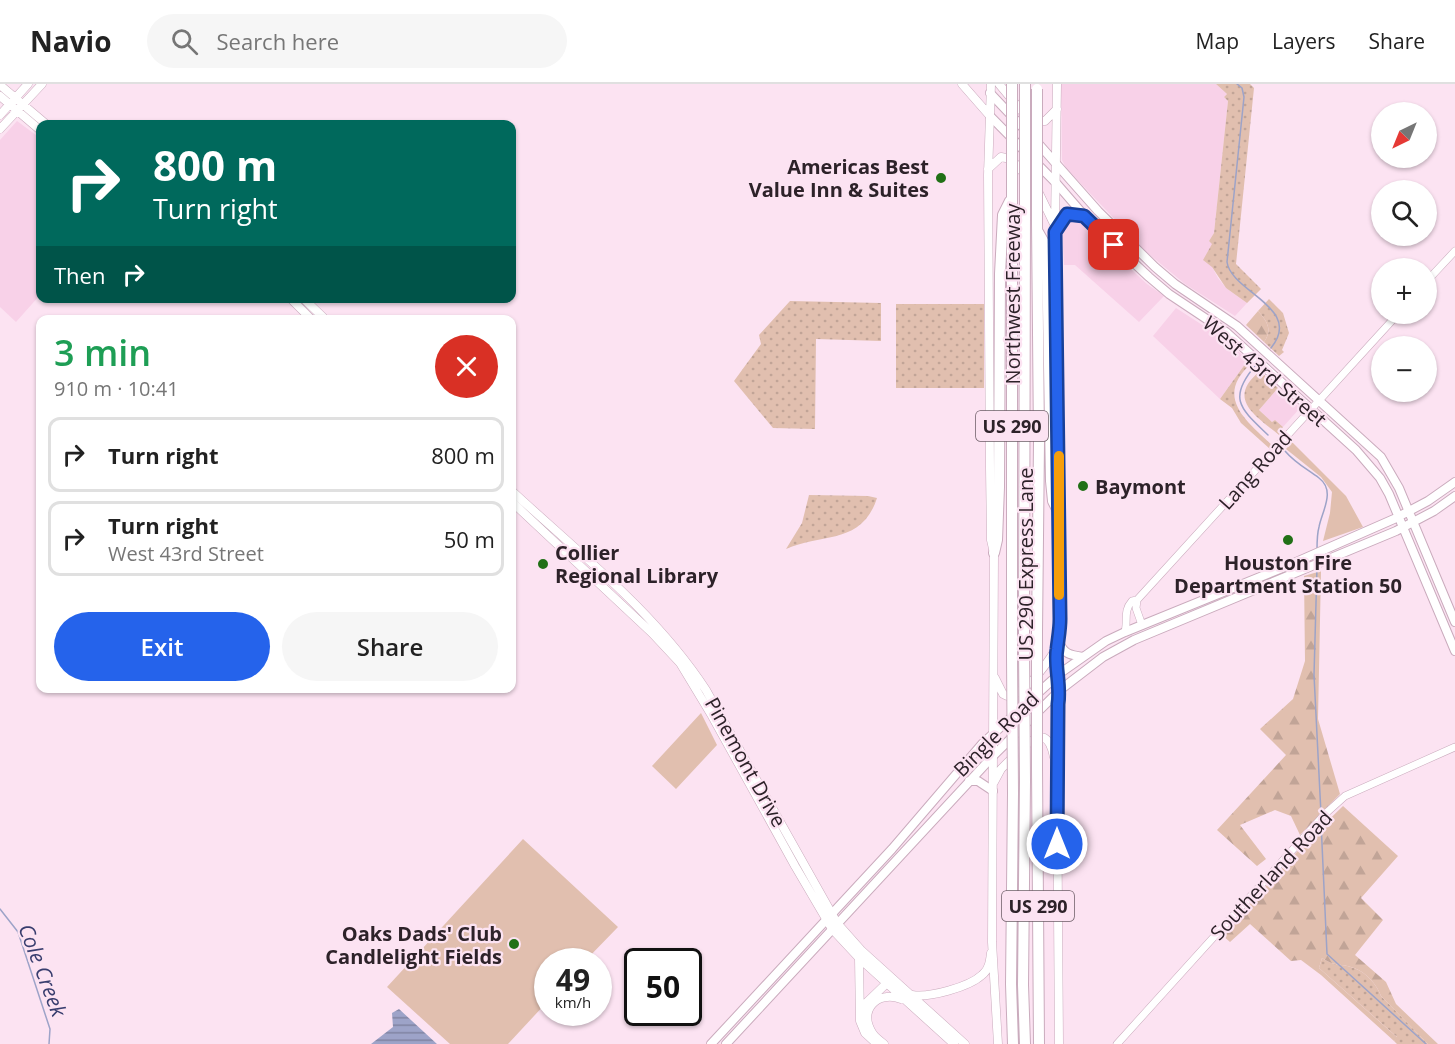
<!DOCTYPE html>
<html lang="en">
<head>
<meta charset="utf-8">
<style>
	body { margin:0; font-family:"Open Sans",sans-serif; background:#f6f6f6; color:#222; height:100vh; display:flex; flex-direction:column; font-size:22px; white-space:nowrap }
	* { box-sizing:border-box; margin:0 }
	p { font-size:20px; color:#767676 }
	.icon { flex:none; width:33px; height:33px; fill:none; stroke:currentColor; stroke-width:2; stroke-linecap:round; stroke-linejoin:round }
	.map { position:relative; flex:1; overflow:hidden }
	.panel { position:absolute; left:36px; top:231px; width:480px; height:378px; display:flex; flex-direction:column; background:#fff; border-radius:12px; box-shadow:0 2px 4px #0004 }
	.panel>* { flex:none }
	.banner { position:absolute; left:36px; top:36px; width:480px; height:183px; border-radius:12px; box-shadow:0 2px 4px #0004; background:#00695c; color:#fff; overflow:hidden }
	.needle { width:39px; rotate:223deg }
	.fabs { position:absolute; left:1371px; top:18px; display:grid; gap:12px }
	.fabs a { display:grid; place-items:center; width:66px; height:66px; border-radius:50%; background:#fff; box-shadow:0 2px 4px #0004; font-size:30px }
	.speed { position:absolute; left:534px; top:864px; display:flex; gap:12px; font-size:30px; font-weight:700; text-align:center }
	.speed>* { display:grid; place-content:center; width:78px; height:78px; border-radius:50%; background:#fff; box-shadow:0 2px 4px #0004; line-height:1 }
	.speed small { font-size:15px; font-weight:400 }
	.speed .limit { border:3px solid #111; border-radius:9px; background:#fff; color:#111 }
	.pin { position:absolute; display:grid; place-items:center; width:51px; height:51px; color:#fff; margin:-26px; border-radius:12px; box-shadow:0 3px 9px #0006 }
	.me { position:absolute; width:66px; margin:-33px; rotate:0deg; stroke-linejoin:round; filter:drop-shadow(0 0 4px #0008) }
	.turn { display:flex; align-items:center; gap:21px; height:126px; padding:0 18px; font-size:27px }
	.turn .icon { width:78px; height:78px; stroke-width:2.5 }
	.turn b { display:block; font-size:42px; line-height:51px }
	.then { display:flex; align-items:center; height:57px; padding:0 18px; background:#0003; gap:12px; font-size:22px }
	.round { display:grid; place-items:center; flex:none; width:63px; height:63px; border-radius:32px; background:#f6f6f6 }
	.overview { display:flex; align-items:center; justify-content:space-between; height:102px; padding:0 18px }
	h1 { font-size:36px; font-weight:600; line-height:45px; color:#1e9e55 }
	.button { display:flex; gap:12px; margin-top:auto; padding:12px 18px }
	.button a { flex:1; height:69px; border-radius:36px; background:#2563eb; color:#fff; font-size:24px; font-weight:600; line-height:69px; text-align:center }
	.button a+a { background:#f6f6f6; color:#222 }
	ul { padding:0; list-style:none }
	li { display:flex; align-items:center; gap:18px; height:75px; margin:0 12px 9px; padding:0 6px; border:3px solid #e0e0e0; border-radius:12px }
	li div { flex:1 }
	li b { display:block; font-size:22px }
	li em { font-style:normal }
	header { display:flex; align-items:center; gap:36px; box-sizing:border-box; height:84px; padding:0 30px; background:#fff; border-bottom:2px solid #e0e0e0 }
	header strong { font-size:28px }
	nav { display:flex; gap:33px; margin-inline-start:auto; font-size:21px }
	.search { width:420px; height:54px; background:#f6f6f6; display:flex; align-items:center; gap:15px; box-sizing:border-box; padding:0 21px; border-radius:33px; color:#767676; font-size:22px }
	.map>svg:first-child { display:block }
	.built { fill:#f8d1e8 }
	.grass { fill:url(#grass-dots) }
	.forest { fill:url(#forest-firs) }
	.green { fill:#e1bfaf }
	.water { fill:url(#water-rules) }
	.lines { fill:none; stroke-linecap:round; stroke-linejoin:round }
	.stream { stroke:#9da3c8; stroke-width:1.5 }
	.tertiary-casing { stroke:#caabbd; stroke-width:8 }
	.secondary-casing { stroke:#caabbd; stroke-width:9 }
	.primary-casing { stroke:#caabbd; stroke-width:10 }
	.motorway-casing { stroke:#caabbd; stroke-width:12 }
	.tertiary { stroke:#fff; stroke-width:7 }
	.secondary { stroke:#fff; stroke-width:8 }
	.primary { stroke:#fff; stroke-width:8 }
	.motorway { stroke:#fff; stroke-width:10 }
	.motorway-bridge-casing { stroke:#caabbd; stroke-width:12; stroke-linecap:butt }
	.motorway-bridge { stroke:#fff; stroke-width:10 }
	.route-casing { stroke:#184099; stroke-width:15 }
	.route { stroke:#2563eb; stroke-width:10 }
	.slow { stroke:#f59e0b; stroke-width:10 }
	.poi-dot { fill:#217016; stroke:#fce3f2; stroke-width:2 }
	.labels { text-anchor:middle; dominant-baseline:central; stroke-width:4.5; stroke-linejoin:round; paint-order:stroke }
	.shield { fill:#fce3f2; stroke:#6b5c65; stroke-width:1.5 }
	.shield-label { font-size:18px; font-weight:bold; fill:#2d2229 }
	.poi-label { font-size:20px; font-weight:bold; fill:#2d2229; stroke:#fce3f2; text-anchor:end }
	.street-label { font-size:20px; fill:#2d2229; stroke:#fce3f2 }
	.water-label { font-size:21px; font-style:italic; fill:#383d6e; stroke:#fce3f2 }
</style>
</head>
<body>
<header>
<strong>Navio</strong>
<div class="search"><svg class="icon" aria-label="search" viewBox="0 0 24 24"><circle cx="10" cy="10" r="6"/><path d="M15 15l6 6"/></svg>Search here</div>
<nav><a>Map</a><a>Layers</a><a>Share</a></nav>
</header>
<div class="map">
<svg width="1455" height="960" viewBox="0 0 1455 960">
	<defs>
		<pattern id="grass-dots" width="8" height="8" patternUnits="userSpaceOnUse" patternTransform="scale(1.5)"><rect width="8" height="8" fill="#e1bfaf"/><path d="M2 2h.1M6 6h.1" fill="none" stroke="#c1a497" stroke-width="1.8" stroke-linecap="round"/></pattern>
		<pattern id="forest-firs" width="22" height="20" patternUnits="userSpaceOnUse" patternTransform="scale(1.5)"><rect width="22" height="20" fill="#e1bfaf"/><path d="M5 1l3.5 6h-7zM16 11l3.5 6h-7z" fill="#c1a497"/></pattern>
		<pattern id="water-rules" width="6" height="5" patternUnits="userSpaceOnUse" patternTransform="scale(1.5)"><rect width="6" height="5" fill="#9da3c8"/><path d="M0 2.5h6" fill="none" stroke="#8084a2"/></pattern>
	</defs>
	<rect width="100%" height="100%" fill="#fce3f2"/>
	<path class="built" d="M 1061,0 L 1216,0 L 1227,10 L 1224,13 L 1228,17 L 1214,149 L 1209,157 L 1212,159 L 1212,183 L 1218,194 L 1226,204 L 1247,219 L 1235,232 L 1185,200 L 1144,166 L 1066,84 L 1062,76 Z
		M 17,37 L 40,54 L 40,211 L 16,238 L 0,223 L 0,56 Z
		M 1068,134 L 1077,135 L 1147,200 L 1164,212 L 1139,238 L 1075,181 L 1064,181 L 1062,146 L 1063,140 Z
		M 1176,224 L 1224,255 L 1248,276 L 1220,315 L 1153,252 Z
		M 1278,304 L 1300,324 L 1283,343 L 1275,336 L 1272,338 L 1259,326 Z"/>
	<path class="grass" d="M 1216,0 L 1250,0 L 1254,4 L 1236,180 L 1261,205 L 1247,219 L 1226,204 L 1212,183 L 1203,176 L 1212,160 L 1209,157 L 1214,149 L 1228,17 L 1224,13 L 1227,10 Z
		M 1269,215 L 1283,229 L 1289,249 L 1282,266 L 1284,268 L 1279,272 L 1264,258 C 1273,246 1267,237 1258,227 Z
		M 790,217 L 881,219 L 881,257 L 816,255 L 815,345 L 773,344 L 734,297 L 761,260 L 759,251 Z
		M 896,220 L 984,220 L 984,304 L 896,304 Z
		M 1248,276 L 1252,279 C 1214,312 1245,336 1272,361 L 1270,365 L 1241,339 L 1232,324 L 1220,315 Z
		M 1260,287 L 1278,304 L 1259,326 L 1272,338 L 1275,336 L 1283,343 L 1281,346 L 1284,349 L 1279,351 C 1255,331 1226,315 1260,287 Z
		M 809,411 L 868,412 L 877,414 C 862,461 822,449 786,465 L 802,439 Z
		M 1322,874 C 1335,883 1341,879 1354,884 C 1366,888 1377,901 1381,912 L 1428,960 L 1397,960 L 1394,957 L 1397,953 L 1319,884 Z"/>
	<path class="forest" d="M 1258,227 C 1267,237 1273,246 1264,258 L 1246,241 Z
		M 1321,487 L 1318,635 L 1340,710 L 1300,751 L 1291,732 L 1275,726 L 1240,741 L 1266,775 L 1257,782 L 1217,746 L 1286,671 L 1260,645 L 1293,615 L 1305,577 L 1304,492 Z
		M 1343,722 L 1398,772 L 1361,814 L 1383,836 L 1355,871 L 1386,898 L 1396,920 L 1438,960 L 1428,960 L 1381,912 C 1377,901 1366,888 1354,884 C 1341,879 1335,883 1322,874 L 1319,884 L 1398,954 L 1394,957 L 1321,891 L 1301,876 L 1291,877 L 1250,840 L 1230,858 L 1222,851 L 1304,760 Z"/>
	<path class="green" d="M 1292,358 L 1346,412 L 1363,443 L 1323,457 L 1330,429 L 1332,408 L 1321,393 L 1286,365 Z
		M 701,629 L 717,661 L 676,705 L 652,682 Z
		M 523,755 L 618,843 L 585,877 L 548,878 L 547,918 L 508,960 L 450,960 L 387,903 Z"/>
	<path class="water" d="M 399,925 L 437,960 L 371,960 L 393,943 L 392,929 Z"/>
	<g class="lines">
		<path class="stream" d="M 1237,0 L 1242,4 L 1244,13 L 1227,178 C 1231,208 1304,224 1271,264
			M 1255,282 C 1227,315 1241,325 1268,351
			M 1285,367 C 1295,379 1307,385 1319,394 C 1336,407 1322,427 1319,443 C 1317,450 1317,458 1317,466
			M 1317,483 L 1314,591 L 1321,730
			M 1321,738 L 1327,870 L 1426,960
			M 0,825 L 18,848 L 50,945 L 49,960"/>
		<defs>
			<path id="tertiary" d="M 1426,198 L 1455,167
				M 1142,541 L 1136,524 L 1137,516 L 1398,230
				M 1125,548 C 1128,536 1123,527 1132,517 L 1137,516
				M 1117,960 L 1325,730 L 1345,712 L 1455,663"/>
			<path id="secondary" d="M 962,0 L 990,32
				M 991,0 L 988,91 L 990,384 L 991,456 L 994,469 L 992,858 L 998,960
				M 999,0 L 1025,31
				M 1057,0 L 1055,141 L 1060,535 L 1059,557 L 1056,565 L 1060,606 L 1057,692 L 1059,960
				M 0,1 L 46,40
				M 0,12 L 40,46
				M 0,31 L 28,0
				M 1035,37 L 1045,37 L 1057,25
				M 0,45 L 42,0
				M 988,85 L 1001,73 L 1011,75 L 1036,103 L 1054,140
				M 290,214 L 312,236
				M 303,214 L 326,236
				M 512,407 C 579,469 655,528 706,606 L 837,839 L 861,866 L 965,960
				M 512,418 L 652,549 L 680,579 L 712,632 L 795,782 L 832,845 L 859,874 L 954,960
				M 995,594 L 1003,610 L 1007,612 C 1026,610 1046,581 1056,565
				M 1023,664 C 1039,649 1049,648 1054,673
				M 994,698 L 1001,685 L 1014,672
				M 859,874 L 860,937 L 865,949 L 877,960
				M 912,911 C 929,914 969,903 982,891 C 989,886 990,877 991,869
				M 862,928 L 864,921 L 889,897
				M 884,960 C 880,957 876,954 873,950 C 857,927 877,906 901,915"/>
			<path id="primary" d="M 990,9 L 1027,48
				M 990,32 L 1057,100 L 1089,137 L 1149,193 L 1169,210 L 1226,248 L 1356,366 L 1380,394 L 1389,410 L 1455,567
				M 1036,57 L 1098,127 L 1155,183 L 1175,200 L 1237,242 L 1381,373 L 1399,404 L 1455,538
				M 1055,148 C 1064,132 1065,128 1084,132
				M 1109,154 L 1117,156 L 1125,163 L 1134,163
				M 1059,557 C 1063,570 1070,571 1083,573
				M 969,697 L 978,697 L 993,707
				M 711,960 L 892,765 L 982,660 L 1059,590 L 1106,557 L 1125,548 L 1287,482 L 1394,435 L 1428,417 L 1455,398
				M 726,960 L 993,672 L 1060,606 L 1103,573 L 1134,556 L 1396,447 L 1434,427 L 1455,412"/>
			<path id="motorway" d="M 1038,148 L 1047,164 L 1051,397 L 1053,417 L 1058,427
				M 994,469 L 997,456 L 999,403 L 1000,190 L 1003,131 L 1010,117
				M 1037,548 L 1039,358 L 1037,139
				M 1024,560 L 1025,125
				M 1012,572 L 1012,111
				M 1037,684 L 1039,960
				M 1025,697 L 1023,901 L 1025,960
				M 1013,709 L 1011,900 L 1013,960"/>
		</defs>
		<use href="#tertiary" class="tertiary-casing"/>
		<use href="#secondary" class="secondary-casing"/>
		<use href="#primary" class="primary-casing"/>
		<use href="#motorway" class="motorway-casing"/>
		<use href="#tertiary" class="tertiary"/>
		<use href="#secondary" class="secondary"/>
		<use href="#primary" class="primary"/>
		<use href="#motorway" class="motorway"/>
		<defs>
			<path id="motorway-bridge" d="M 1012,0 L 1012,111
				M 1025,0 L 1025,125
				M 1037,5 L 1037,139
				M 1037,548 L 1037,684
				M 1024,560 L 1025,697
				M 1012,572 L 1013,709"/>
		</defs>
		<use href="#motorway-bridge" class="motorway-bridge-casing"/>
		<use href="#motorway-bridge" class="motorway-bridge"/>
	</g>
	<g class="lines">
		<defs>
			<path id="route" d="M 1057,760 L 1058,620 C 1061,601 1054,580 1057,565 C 1058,555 1060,546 1060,535 L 1055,148 L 1067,130 L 1084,132 L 1114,161"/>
		</defs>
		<use href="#route" class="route-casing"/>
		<use href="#route" class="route"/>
		<path class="slow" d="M 1059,372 L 1059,511"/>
	</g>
	<g class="poi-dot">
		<circle cx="941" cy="94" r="6"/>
		<circle cx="1083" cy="402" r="6"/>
		<circle cx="1288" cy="456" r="6"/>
		<circle cx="543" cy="480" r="6"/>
		<circle cx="514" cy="860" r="6"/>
	</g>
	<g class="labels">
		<g class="shield">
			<rect x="976" y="327" width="72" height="30" rx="4.5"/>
			<rect x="1002" y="807" width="72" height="30" rx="4.5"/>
		</g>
		<g class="shield-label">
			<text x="1012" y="342">US 290</text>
			<text x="1038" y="822">US 290</text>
		</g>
		<g class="poi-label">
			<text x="929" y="82">Americas Best<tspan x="929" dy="23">Value Inn &amp; Suites</tspan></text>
			<text x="1095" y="402" text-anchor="start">Baymont</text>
			<text x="555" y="468" text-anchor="start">Collier<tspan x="555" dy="23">Regional Library</tspan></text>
			<text x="1288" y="478" text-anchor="middle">Houston Fire<tspan x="1288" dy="23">Department Station 50</tspan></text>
			<text x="502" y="849">Oaks Dads' Club<tspan x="502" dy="23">Candlelight Fields</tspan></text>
		</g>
		<g class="street-label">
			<text transform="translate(1012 210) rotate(-90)">Northwest Freeway</text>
			<text transform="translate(1265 287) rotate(41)">West 43rd Street</text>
			<text transform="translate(1255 386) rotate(-48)">Lang Road</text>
			<text transform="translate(1025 480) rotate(-90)">US 290 Express Lane</text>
			<text transform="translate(996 650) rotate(-45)">Bingle Road</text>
			<text transform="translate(746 678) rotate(61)">Pinemont Drive</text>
			<text transform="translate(1271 791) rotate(-47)">Southerland Road</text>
		</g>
		<g class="water-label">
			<text transform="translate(43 886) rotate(69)">Cole Creek</text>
		</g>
	</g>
</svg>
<div class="fabs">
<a><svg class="needle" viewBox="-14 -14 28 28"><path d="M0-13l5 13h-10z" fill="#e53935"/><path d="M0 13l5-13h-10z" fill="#767676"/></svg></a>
<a><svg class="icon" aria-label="search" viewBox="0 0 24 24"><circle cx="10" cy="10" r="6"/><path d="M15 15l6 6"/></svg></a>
<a>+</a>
<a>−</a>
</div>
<div class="speed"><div>49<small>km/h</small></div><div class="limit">50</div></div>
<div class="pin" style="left:1114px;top:161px;background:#d93025"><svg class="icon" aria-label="arrive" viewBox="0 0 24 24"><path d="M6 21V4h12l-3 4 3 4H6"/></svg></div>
<svg class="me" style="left:1057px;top:760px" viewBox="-20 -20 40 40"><circle r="17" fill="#2563eb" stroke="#fff" stroke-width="3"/><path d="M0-11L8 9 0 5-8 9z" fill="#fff"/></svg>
<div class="banner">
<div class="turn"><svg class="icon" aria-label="right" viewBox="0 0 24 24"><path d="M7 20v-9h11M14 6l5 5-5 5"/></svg><div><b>800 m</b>Turn right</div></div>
<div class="then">Then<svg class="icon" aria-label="right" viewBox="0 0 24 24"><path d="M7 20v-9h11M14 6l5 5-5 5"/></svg></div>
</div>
<section class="panel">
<div class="overview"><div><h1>3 min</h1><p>910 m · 10:41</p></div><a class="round" style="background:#d93025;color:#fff"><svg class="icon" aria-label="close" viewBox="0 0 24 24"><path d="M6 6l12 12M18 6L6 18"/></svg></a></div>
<ul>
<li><svg class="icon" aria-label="right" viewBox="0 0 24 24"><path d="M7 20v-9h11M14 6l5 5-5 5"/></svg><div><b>Turn right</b></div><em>800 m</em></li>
<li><svg class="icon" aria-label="right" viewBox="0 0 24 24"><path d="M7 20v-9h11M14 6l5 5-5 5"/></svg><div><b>Turn right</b><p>West 43rd Street</p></div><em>50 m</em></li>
</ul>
<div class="button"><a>Exit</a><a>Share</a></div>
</section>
</div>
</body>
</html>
